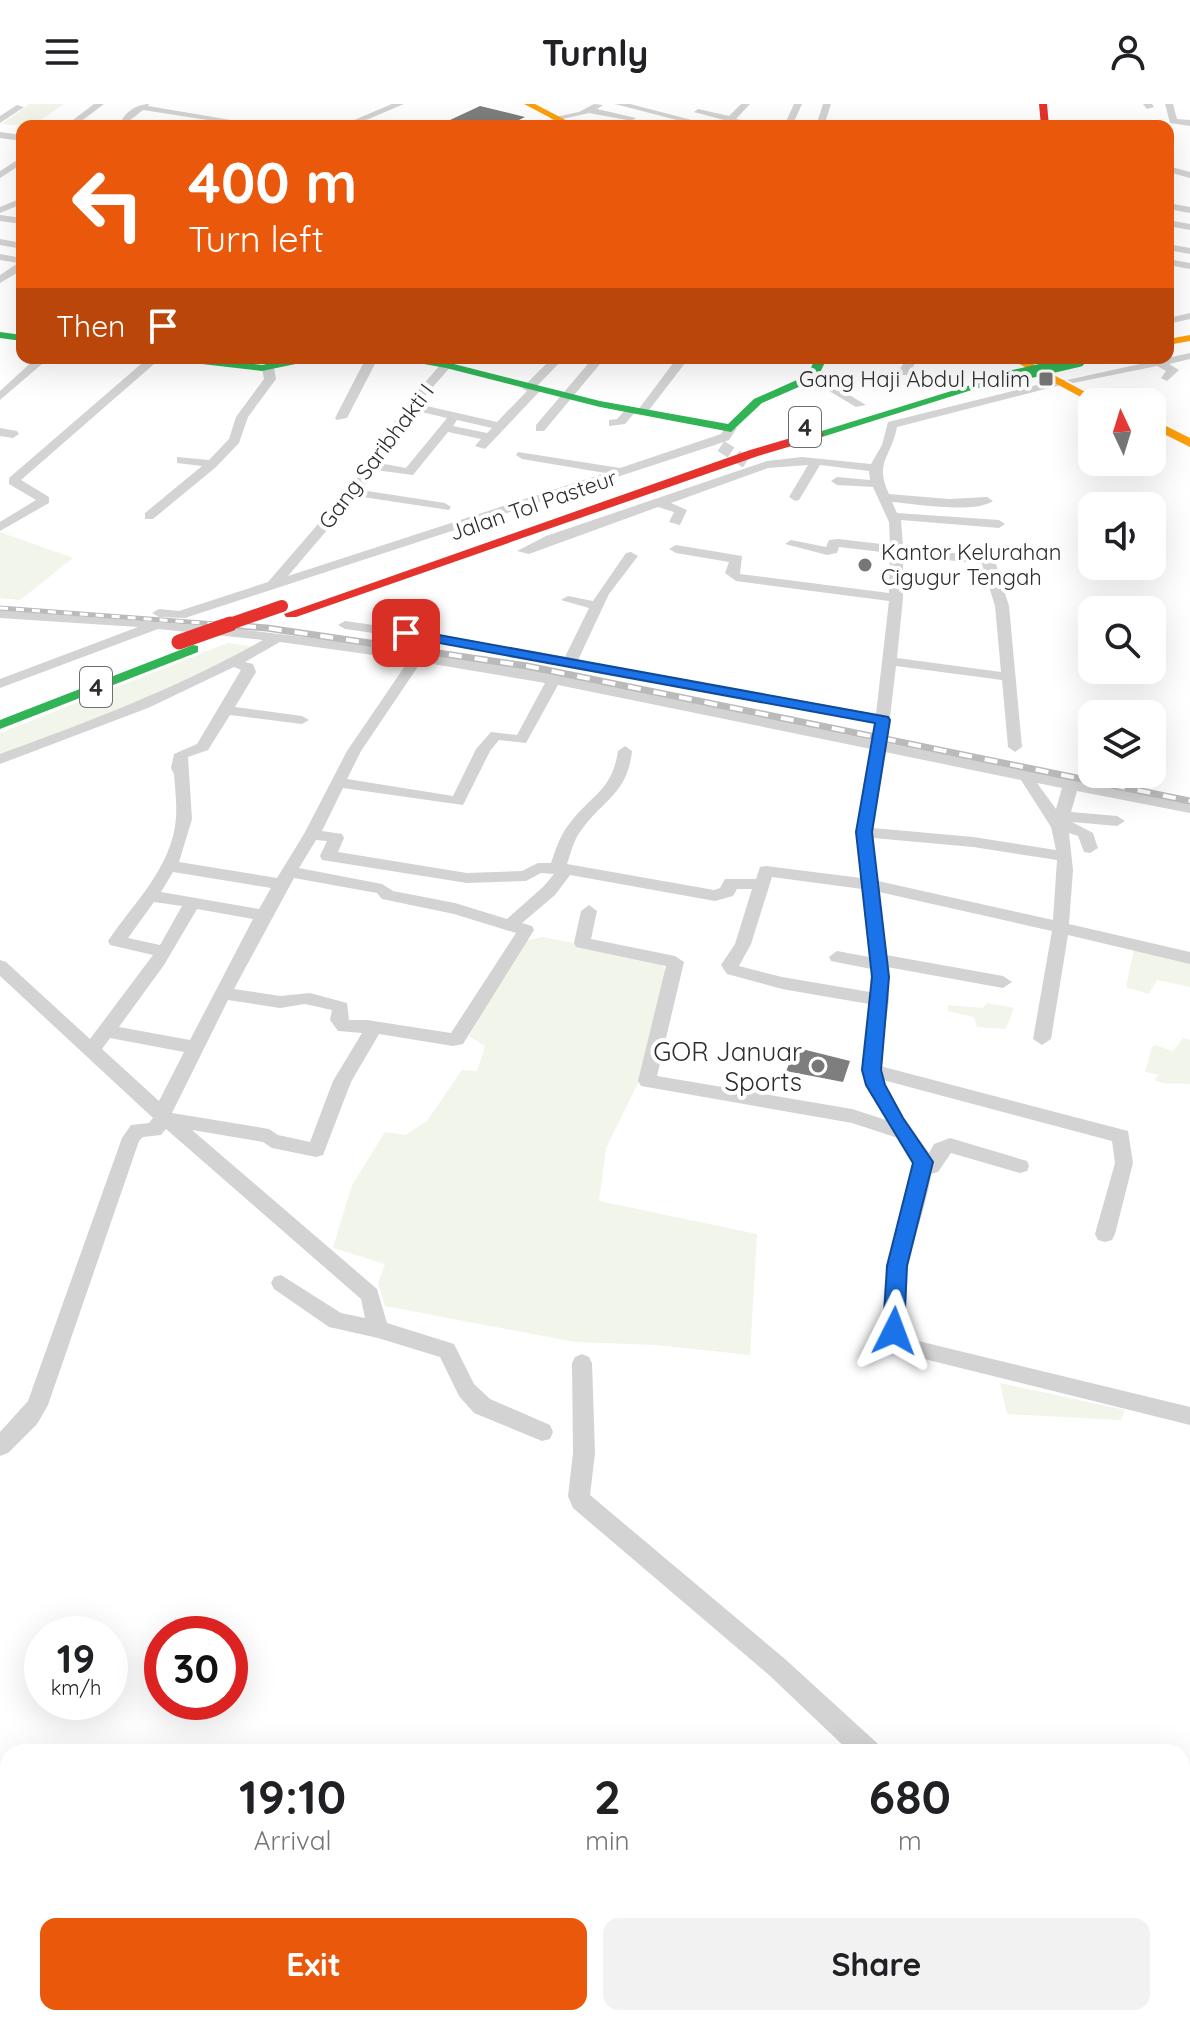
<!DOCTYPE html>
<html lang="en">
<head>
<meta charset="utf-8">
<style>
	body { margin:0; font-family:Quicksand,sans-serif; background:#f2f2f2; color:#202124; height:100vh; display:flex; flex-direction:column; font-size:30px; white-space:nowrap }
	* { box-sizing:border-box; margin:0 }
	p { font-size:26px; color:#757577 }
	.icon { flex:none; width:44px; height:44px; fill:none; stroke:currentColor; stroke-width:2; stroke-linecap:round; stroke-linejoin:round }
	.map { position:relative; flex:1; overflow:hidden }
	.drawer { position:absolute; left:0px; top:1640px; width:1190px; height:282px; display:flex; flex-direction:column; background:#fff; border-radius:24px 24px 0 0; box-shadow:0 8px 32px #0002 }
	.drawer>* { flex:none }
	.guide { position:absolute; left:16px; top:16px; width:1158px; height:244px; border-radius:16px; box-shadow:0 8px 32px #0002; background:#ea580c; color:#fff; overflow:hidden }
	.needle { width:52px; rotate:356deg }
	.buttons { position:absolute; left:1078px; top:284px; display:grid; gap:16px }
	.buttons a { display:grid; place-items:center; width:88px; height:88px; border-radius:16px; background:#fff; box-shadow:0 8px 32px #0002; font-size:40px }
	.speed { position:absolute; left:24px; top:1512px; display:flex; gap:16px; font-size:40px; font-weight:700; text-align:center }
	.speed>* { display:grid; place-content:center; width:104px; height:104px; border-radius:50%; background:#fff; box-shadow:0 8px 32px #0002; line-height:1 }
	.speed small { font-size:20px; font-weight:400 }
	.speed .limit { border:12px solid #d22; background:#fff; color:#111 }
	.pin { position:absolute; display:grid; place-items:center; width:68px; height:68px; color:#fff; margin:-34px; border-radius:16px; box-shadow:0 4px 12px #0006 }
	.me { position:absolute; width:88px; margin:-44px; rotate:3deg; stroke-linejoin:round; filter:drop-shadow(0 0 6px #0008) }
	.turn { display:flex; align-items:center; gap:28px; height:168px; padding:0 40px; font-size:36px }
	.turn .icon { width:104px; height:104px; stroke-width:2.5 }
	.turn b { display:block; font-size:56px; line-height:68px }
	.then { display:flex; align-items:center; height:76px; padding:0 40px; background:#0003; gap:16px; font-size:30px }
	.eta { display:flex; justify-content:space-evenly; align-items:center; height:136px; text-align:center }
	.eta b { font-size:48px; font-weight:800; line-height:56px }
	.action { display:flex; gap:16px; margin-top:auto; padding:16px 40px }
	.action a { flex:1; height:92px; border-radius:16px; background:#ea580c; color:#fff; font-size:32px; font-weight:800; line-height:92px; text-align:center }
	.action a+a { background:#f2f2f2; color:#202124 }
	header { display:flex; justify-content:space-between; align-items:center; height:104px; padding:0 40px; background:#fff; font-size:36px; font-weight:800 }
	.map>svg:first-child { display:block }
	.green { fill:#f1f5ea }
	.building { fill:#7e7e7e }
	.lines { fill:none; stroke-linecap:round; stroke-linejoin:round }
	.street-tunnel { stroke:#d5d5d5; stroke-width:12; stroke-dasharray:12 6; stroke-linecap:butt }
	.street { fill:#d3d3d3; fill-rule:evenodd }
	.fast { fill:#30b455; fill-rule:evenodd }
	.slow { fill:#ff9f0a; fill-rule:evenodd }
	.jam { fill:#e5322d; fill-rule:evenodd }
	.rail-far1-casing { stroke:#bababa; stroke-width:5 }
	.rail-casing { stroke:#bababa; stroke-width:7 }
	.rail-far1 { stroke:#fff; stroke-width:3; stroke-dasharray:8; stroke-linecap:butt }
	.rail { stroke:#fff; stroke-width:4; stroke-dasharray:13; stroke-linecap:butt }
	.fast-bridge { stroke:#30b455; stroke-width:12 }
	.jam-bridge-far1 { stroke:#e5322d; stroke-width:12 }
	.jam-bridge { stroke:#e5322d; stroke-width:15 }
	.route { fill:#1a73e8; stroke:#114b97; stroke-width:2 }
	.poi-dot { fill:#777; stroke:#fff; stroke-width:3 }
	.labels { text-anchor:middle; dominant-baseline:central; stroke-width:8; stroke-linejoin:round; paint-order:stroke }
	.far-poi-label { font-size:22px; fill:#2e2e2e; stroke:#fff; text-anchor:end }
	.far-street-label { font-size:22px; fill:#2e2e2e; stroke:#fff }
	.shield { fill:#fff; stroke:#6d6d6d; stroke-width:2 }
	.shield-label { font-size:24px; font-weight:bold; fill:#2e2e2e }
	.poi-label { font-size:26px; fill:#2e2e2e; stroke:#fff; text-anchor:end }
</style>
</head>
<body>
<header><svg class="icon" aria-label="menu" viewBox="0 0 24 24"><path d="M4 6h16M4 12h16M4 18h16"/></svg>Turnly<svg class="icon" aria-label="person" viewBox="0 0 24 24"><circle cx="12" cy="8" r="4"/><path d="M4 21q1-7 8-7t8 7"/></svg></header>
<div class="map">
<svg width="1190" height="1921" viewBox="0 0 1190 1921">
	<rect width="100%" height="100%" fill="#fff"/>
	<path class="green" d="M 29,0 L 64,0 L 32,22 L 2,20 Z
		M 0,428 L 73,454 L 20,496 L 0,494 Z
		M 228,539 L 258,543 L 169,588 L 0,651 L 0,629 Z
		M 543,833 L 659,856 L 666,867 L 641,973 L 606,1044 L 599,1097 L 757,1130 L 750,1251 L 657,1241 L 575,1238 L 385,1202 L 378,1179 L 385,1160 L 333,1144 L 352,1081 L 385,1028 L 405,1031 L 427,1017 L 462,966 L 477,967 L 485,942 L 469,932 L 520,838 Z
		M 1134,846 L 1190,855 L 1190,883 L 1157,876 L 1149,890 L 1126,883 Z
		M 987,899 L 1014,904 L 1006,925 L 977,923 L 974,913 L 948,907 L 948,901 L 983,904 Z
		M 1183,934 L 1190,936 L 1190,980 C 1176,978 1167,982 1154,976 L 1159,971 L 1145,968 L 1152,943 L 1155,941 L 1173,947 Z
		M 1000,1279 L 1125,1306 L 1121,1316 L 1007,1310 Z"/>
	<path class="building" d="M 480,2 L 525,13 L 507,22 L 473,22 L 450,16 Z
		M 802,945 L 850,957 L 843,978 L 786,967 L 794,949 L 800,949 Z"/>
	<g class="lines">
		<path class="street-tunnel" d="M 721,342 L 747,359"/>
		<path class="street" d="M 94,0 L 104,0 L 75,22 L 65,22 Z
			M 149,0 L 148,2 L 267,22 L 246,22 L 143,6 L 129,17 L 128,22 L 120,22 C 122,9 137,0 149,0 Z
			M 392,0 L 404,0 L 352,22 L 340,22 Z
			M 594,0 L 603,1 L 597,5 L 636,14 L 632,17 L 589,9 L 554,17 L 550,14 L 579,8 Z
			M 615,0 L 630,0 L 715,22 L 700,22 Z
			M 741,0 L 750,0 L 736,15 L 775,22 L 720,22 L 724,16 L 694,8 L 698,5 L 729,12 Z
			M 794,0 L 802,0 L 792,22 L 784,22 Z
			M 823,0 L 831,0 L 824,22 L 816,22 Z
			M 1143,0 L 1152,0 L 1154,3 L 1147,5 Z
			M 1165,0 L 1173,0 L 1177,15 L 1190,16 L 1190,22 L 1170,19 Z
			M 17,1 L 24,3 L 0,19 L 0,12 Z
			M 886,16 L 929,19 L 933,22 L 879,22 Z
			M 0,28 L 22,31 L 22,37 L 0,34 Z
			M 22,53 L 22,60 L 0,74 L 0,67 Z
			M 1168,62 L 1190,68 L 1190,74 L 1168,68 Z
			M 22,94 L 22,100 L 0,109 L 0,103 Z
			M 1168,99 L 1190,103 L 1190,109 L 1168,105 Z
			M 0,111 L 22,114 L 22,120 L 0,117 Z
			M 1168,116 L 1190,120 L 1190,126 L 1168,122 Z
			M 0,135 L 22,139 L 22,145 L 0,141 Z
			M 1168,140 L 1190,144 L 1190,150 L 1168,146 Z
			M 0,150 L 22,154 L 22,166 L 0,179 L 0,171 L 18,159 L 0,156 Z
			M 1168,155 L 1190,159 L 1190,165 L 1168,161 Z
			M 1190,209 L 1190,215 L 1168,220 L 1168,214 Z
			M 1190,249 L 1190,255 L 1169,260 L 1179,266 L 1167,277 L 1161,274 L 1166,267 L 1157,262 L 1073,279 L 1067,276 Z
			M 36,254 L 49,254 L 0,296 L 0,287 Z
			M 148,254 L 161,254 L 21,376 L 49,393 L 49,399 L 0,427 L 0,418 L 36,396 L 9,380 L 9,374 Z
			M 366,254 L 378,254 L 347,314 L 337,316 L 335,314 Z
			M 552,254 L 564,254 L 537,282 L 542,285 L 540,287 L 485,345 L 475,342 L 481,335 L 448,328 L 413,371 L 375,366 L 361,386 L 445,399 L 451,403 L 449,406 L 356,392 L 288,472 L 605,369 L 522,355 L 516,351 L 518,348 L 620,364 L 721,330 L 727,321 L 737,324 L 729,336 L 715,341 L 185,514 L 159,513 L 152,509 L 159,505 L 179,507 L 268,478 L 356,376 L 406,300 L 442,259 L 452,261 L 418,300 L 497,318 L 527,287 L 522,284 ZM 413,306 L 447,314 L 406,364 L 379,359 ZM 457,316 L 492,324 L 487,329 L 453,322 Z
			M 593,254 L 605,254 L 544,327 L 536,327 L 536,321 Z
			M 677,254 L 689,254 L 646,310 L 638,310 L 638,306 Z
			M 907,254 L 919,254 L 907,271 L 899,271 L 897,269 Z
			M 268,261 L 274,264 L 276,275 L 248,313 L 239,339 L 216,363 L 153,415 L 145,415 L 145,409 L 202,362 L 177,359 L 177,353 L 209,356 L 229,335 L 236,313 L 264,275 L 262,264 Z
			M 809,271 L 817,271 L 866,301 L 856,303 L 809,275 Z
			M 1061,275 L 1065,276 L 1065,280 L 897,323 C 891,354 874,358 889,390 L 949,395 L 987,393 L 993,397 C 974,410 916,400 892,398 L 897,409 L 999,416 L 1005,420 L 999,424 L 901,416 L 903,443 L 988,453 L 995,457 L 1009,502 L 1022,643 L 1015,648 L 1008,643 L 1002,576 L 896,562 L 887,639 L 1190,699 L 1190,709 L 1077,687 L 1071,708 L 1117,712 L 1125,717 L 1117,722 L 1072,718 L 1093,729 L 1098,744 L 1090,749 L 1084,748 L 1078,732 L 1069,729 L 1073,766 L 1069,820 L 1190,848 L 1190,860 L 1068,831 L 1051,935 L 1042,941 L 1033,935 L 1052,827 L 879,788 L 886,851 L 1003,872 L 1012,878 L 1003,884 L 887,863 L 889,896 L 880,962 L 1128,1027 L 1133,1059 L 1115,1130 L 1112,1136 L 1105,1138 L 1098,1136 L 1095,1130 L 1115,1059 L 1112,1037 L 883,976 L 904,1014 L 929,1049 L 934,1040 L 950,1034 L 1027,1057 L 1029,1062 L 1027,1067 L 1020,1069 L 951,1049 L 938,1068 L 931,1070 C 925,1119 887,1189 910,1235 L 1190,1303 L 1190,1321 L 896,1248 L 885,1225 L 883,1204 L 885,1179 L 914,1058 L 898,1034 L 852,1019 L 641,982 L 638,977 L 666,862 L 576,843 L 574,839 L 581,807 L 589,801 L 597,807 L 591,835 L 675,852 L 684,858 L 657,972 L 852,1005 L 886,1016 L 866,981 L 862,966 L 869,900 L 782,885 L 727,870 L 721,861 L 735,840 L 752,785 L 737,785 L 733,792 L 715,797 L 570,771 L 555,791 L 522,819 L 532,822 L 534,826 L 463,940 L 453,942 L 379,930 L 351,978 L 323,1051 L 316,1053 L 272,1044 L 263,1038 L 192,1026 L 377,1185 L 387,1219 L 454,1240 L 474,1280 L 490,1295 L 550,1321 L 553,1328 L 550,1335 L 542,1337 L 474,1309 L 459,1292 L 440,1253 L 378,1234 L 329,1223 L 274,1185 L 271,1179 L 274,1173 L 281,1171 L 341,1209 L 365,1214 L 361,1195 L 166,1025 L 161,1031 L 143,1033 L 139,1037 L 48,1301 L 37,1320 L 8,1349 L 0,1352 L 0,1328 L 28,1297 L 122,1034 L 131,1021 L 149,1019 L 153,1014 L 0,872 L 0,856 L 6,858 L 90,935 L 153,851 L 110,841 L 108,837 C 134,798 172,764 176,714 C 177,700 175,684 174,670 L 171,664 L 174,650 L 197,640 L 241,566 L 234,563 L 148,604 L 0,660 L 0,650 C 90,617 180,583 263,536 L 158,525 L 0,584 L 0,575 L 138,523 L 0,514 L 0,506 L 221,523 L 419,547 L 555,570 L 872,636 L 875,619 L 431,537 L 345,525 L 338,521 L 345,517 L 431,529 L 565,553 L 589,504 L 561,496 L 568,492 L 593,497 L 626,449 L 631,448 L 638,452 L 609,490 L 578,556 L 876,610 L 889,497 L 736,477 L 725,469 L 729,458 L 676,449 L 669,445 L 676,441 L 742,452 L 740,470 L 889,489 L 890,449 L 839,443 L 837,449 L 827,451 L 785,440 L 791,436 L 826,443 L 829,436 L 838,435 L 890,441 L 889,418 L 873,383 L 837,381 L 831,377 L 837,373 L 870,376 L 869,367 L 820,361 L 799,396 L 795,397 L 789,393 L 808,361 L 768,364 L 671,399 L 687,406 L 680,421 L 669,418 L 674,408 L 658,403 L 529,450 L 517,447 L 546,432 L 767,357 L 802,353 L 871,360 L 882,341 L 888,318 ZM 903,451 L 982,460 L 995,502 L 1001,568 L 897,554 L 903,494 ZM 280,538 L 409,556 L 347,647 L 304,730 L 277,774 L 179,758 L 192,715 L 188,653 L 208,646 L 230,611 L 302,620 L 309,616 L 302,612 L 235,603 L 256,568 L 253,560 L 245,558 ZM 421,558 L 545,579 L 517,631 L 491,628 L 476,645 L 453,692 L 347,675 L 361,647 ZM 558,581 L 871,645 L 856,728 L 861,774 L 766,762 L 760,763 L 756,775 L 725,775 L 720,784 L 714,786 L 567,760 C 571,748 574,735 582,725 C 605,694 627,690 632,647 L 625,642 L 618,647 C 612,687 592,690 570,719 C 560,731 556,745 551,759 L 538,759 L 522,767 L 467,769 L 338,748 L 344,734 L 342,730 L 322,727 L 343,684 L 463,701 L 490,647 L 499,636 L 526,639 ZM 885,648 L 1021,676 L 1051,723 L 1056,746 L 973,733 L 873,724 ZM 1037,679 L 1062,684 L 1056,705 ZM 873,734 L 973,743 L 1057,756 L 1053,816 L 878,777 ZM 316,736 L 327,737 L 320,752 L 322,756 L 467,779 L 526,777 L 541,769 L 554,770 L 543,783 L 507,815 L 455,799 L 393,787 L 382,780 L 299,764 ZM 173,768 L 271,784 L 259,805 L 161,788 ZM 772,773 L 862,785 L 869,853 L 837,847 L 829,853 L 831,857 L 871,865 L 870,888 L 782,873 L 739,862 L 751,840 ZM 294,774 L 377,789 L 382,795 L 454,810 L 516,829 L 451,929 L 367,916 L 349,916 L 347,899 L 310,889 L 280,892 L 234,885 ZM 154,798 L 182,802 L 160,841 L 128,834 ZM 197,805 L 253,815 L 190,936 L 119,923 L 164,861 ZM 228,896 L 280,904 L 305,900 L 332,906 L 330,916 L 338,927 L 362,929 L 333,977 L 310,1038 L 278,1031 L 269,1025 L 172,1009 ZM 110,934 L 184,948 L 159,997 L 102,945 Z
			M 627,304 L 637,306 L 625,320 L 609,322 L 609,316 L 617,315 Z
			M 0,324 L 17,327 L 19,330 L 13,334 L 0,332 Z
			M 582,1250 L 589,1253 L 592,1259 L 595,1349 L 590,1391 L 785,1555 L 877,1639 L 880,1648 L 850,1648 L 769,1571 L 573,1404 L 568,1392 L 573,1349 L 572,1259 L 575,1253 Z
			M 1135,1914 L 1167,1914 L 1170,1921 L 1138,1921 Z"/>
		<path class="fast" d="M 0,228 L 22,231 L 22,237 L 0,234 Z
			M 170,254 L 205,254 L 262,261 L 294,254 L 348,254 L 342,257 L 305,258 L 262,267 L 176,257 Z
			M 391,254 L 446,258 L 600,297 L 728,320 L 754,295 L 808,271 L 815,254 L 827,254 L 817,275 L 762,299 L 731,328 L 600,303 L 446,264 Z
			M 1000,272 L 1010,274 L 822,333 L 812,330 Z
			M 193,541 L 198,542 L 198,548 L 0,625 L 0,616 Z"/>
		<path class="slow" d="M 524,0 L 535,0 L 577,22 L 566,22 Z
			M 1190,231 L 1190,237 L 1168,241 L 1168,235 Z
			M 1008,254 L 1022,254 L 1104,298 L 1092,299 Z
			M 1152,315 L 1190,334 L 1190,343 L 1152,324 Z"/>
		<path class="jam" d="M 1039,0 L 1047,0 L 1049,22 L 1041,22 Z
			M 818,326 L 824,330 L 822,333 L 758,352 L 296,513 L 286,513 L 284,510 L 750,346 Z"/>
		<defs>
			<path id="rail-far1" d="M 0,504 L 243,522"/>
			<path id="rail" d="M 217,520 L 267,524 L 527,562 L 1190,697"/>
		</defs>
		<use href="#rail-far1" class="rail-far1-casing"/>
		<use href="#rail" class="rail-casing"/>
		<use href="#rail-far1" class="rail-far1"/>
		<use href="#rail" class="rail"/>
		<path class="fast-bridge" d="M 1004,274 L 1079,257"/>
		<path class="jam-bridge-far1" d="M 224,522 L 282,502"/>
		<path class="jam-bridge" d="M 179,538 L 230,520"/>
	</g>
	<path class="route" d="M 406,525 L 888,613 L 890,616 L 872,728 L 889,873 L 881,966 L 885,981 L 903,1014 L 933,1058 L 907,1162 L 904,1227 L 901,1233 L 894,1235 L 886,1233 L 883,1227 L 887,1162 L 913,1059 L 866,981 L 862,966 L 872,873 L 856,728 L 875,619 L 401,532 L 401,526 Z"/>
	<g class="poi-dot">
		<rect x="1038" y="267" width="16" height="16" rx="4"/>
		<circle cx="865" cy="461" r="8"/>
		<circle cx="818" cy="962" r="8"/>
	</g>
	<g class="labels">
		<g class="far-poi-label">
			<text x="1030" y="275">Gang Haji Abdul Halim</text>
			<text x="881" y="448" text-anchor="start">Kantor Kelurahan<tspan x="881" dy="25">Cigugur Tengah</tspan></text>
		</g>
		<g class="far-street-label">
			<text transform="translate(376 352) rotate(-53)">Gang Saribhakti I</text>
			<text transform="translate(533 401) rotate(-19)">Jalan Tol Pasteur</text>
		</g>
		<g class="shield">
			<rect x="789" y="303" width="32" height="40" rx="6"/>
			<rect x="80" y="563" width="32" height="40" rx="6"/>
		</g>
		<g class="shield-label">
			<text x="805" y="323">4</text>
			<text x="96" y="583">4</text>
		</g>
		<g class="poi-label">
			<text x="802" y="947">GOR Januar<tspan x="802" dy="30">Sports</tspan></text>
		</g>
	</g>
</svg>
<div class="buttons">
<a><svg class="needle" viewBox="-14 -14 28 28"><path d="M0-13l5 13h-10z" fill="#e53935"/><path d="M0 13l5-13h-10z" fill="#757577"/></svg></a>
<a><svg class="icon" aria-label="sound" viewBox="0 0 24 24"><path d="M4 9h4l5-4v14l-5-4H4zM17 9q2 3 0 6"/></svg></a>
<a><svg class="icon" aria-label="search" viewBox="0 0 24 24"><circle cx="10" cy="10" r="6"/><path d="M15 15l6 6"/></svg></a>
<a><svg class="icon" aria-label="layers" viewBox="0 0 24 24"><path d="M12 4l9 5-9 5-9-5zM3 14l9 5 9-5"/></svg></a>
</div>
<div class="speed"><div>19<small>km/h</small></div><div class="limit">30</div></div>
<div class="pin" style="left:406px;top:529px;background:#d93025"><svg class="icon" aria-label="arrive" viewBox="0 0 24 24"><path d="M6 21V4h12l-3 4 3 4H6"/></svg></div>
<svg class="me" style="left:894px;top:1227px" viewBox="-20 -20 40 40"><path d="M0-17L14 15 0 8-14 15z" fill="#1a73e8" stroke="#fff" stroke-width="4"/></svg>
<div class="guide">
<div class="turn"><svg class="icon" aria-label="left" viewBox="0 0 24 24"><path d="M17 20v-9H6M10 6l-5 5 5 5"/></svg><div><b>400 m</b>Turn left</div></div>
<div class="then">Then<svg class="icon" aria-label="arrive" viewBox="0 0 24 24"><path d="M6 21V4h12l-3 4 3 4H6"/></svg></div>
</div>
<section class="drawer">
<div class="eta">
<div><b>19:10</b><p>Arrival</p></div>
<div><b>2</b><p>min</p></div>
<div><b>680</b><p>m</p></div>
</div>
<div class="action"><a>Exit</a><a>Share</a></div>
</section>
</div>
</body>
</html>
